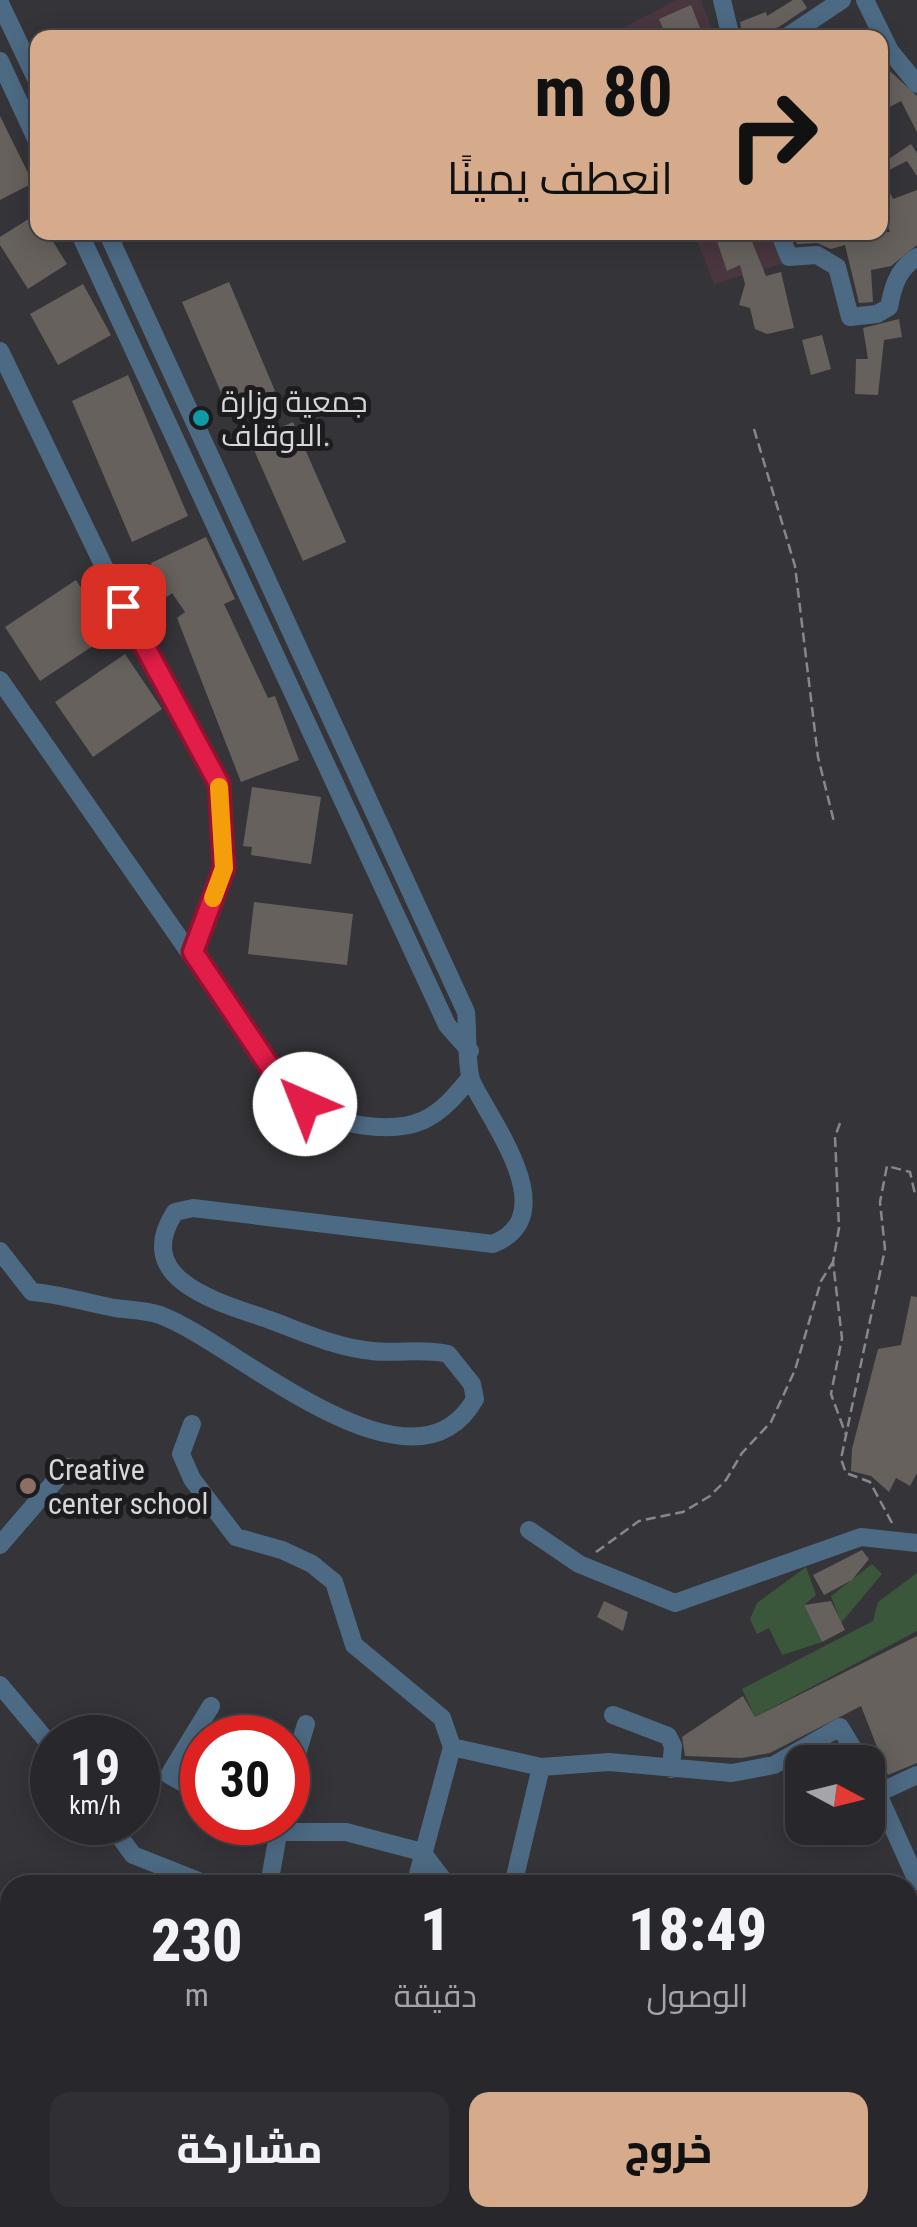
<!DOCTYPE html>
<html lang="ar">
<head>
<meta charset="utf-8">
<style>
	body { margin:0; font-family:"Roboto Condensed",Cairo,sans-serif; background:#302f33; color:#f1f3f6; direction:rtl; height:100vh; display:flex; flex-direction:column; font-size:38px; white-space:nowrap }
	* { box-sizing:border-box; margin:0 }
	p { font-size:32px; color:#a5a5a9 }
	.icon { flex:none; width:55px; height:55px; fill:none; stroke:currentColor; stroke-width:2; stroke-linecap:round; stroke-linejoin:round }
	.map { position:relative; flex:1; overflow:hidden; direction:ltr }
	.details { position:absolute; left:0px; top:1875px; width:918px; height:352px; display:flex; flex-direction:column; background:#28272b; border-radius:30px 30px 0 0; box-shadow:0 5px 25px #0003,0 0 0 2px #444447; direction:rtl }
	.details>* { flex:none }
	.top-card { position:absolute; left:30px; top:30px; width:858px; height:210px; border-radius:20px; box-shadow:0 5px 25px #0003,0 0 0 2px #444447; direction:rtl; background:#d6ab8b; color:#111; overflow:hidden }
	.needle { width:65px; rotate:97deg }
	.controls { position:absolute; left:785px; top:1745px; display:grid; gap:20px }
	.controls a { display:grid; place-items:center; width:100px; height:100px; border-radius:20px; background:#28272b; box-shadow:0 5px 25px #0003,0 0 0 2px #444447; font-size:50px }
	.speed { position:absolute; left:30px; top:1715px; display:flex; gap:20px; font-size:50px; font-weight:700; text-align:center }
	.speed>* { display:grid; place-content:center; width:130px; height:130px; border-radius:50%; background:#28272b; box-shadow:0 5px 25px #0003,0 0 0 2px #444447; line-height:1 }
	.speed small { font-size:25px; font-weight:400 }
	.speed .limit { border:15px solid #d22; background:#fff; color:#111 }
	.pin { position:absolute; display:grid; place-items:center; width:85px; height:85px; color:#fff; margin:-42px; border-radius:20px; box-shadow:0 5px 15px #0006 }
	.me { position:absolute; width:110px; margin:-55px; rotate:316deg; stroke-linejoin:round; filter:drop-shadow(0 0 8px #0008) }
	.turn { display:flex; align-items:center; gap:35px; height:210px; padding:0 50px; font-size:45px }
	.turn .icon { width:130px; height:130px; stroke-width:2.5 }
	.turn b { display:block; font-size:70px; line-height:85px }
	.eta { display:flex; justify-content:space-evenly; align-items:center; height:170px; text-align:center }
	.eta b { font-size:60px; font-weight:800; line-height:70px }
	.primary-button { display:flex; gap:20px; margin-top:auto; padding:20px 50px }
	.primary-button a { flex:1; height:115px; border-radius:20px; background:#d6ab8b; color:#111; font-size:40px; font-weight:800; line-height:115px; text-align:center }
	.primary-button a+a { background:#302f33; color:#f1f3f6 }
	.map>svg:first-child { display:block }
	.education { fill:#49363e }
	.green { fill:#3a573b }
	.building { fill:#67615d }
	.lines { fill:none; stroke-linecap:round; stroke-linejoin:round }
	.path { stroke:#88878c; stroke-width:2.5; stroke-dasharray:10 5; stroke-linecap:butt }
	.minor { stroke:#4d6a84; stroke-width:18 }
	.route-casing { stroke:#92132f; stroke-width:25 }
	.route { stroke:#e11d48; stroke-width:18 }
	.slow { stroke:#f59e0b; stroke-width:18 }
	.culture-dot { fill:#0f9aa8; stroke:#1c1c1e; stroke-width:4 }
	.education-dot { fill:#8d6e63; stroke:#1c1c1e; stroke-width:4 }
	.labels { text-anchor:middle; dominant-baseline:central; stroke-width:10; stroke-linejoin:round; paint-order:stroke }
	.poi-label { font-size:30px; fill:#d7d6da; stroke:#1c1c1e; text-anchor:start }
</style>
</head>
<body>
<div class="map">
<svg width="917" height="2227" viewBox="0 0 917 2227">
	<rect width="100%" height="100%" fill="#353439"/>
	<path class="education" d="M 676,0 L 701,0 L 715,37 L 613,38 L 612,34 Z
		M 694,233 L 772,233 L 782,264 L 714,284 Z"/>
	<path class="green" d="M 872,1564 L 882,1574 L 841,1623 L 831,1596 Z
		M 806,1567 L 816,1595 L 804,1605 L 822,1642 L 782,1655 L 769,1628 L 757,1634 L 750,1619 L 757,1603 Z
		M 917,1573 L 917,1631 L 755,1717 L 742,1689 L 873,1621 L 878,1602 Z"/>
	<path class="building" d="M 793,0 L 802,0 L 807,8 L 779,27 L 743,38 L 740,22 L 766,12 L 767,16 Z
		M 691,5 L 704,38 L 667,38 L 659,19 Z
		M 891,72 L 917,96 L 917,132 L 901,101 L 886,109 L 880,99 L 880,78 Z
		M 0,116 L 33,183 L 0,200 Z
		M 911,144 L 917,153 L 917,176 L 907,161 L 881,174 L 893,199 L 917,190 L 917,245 L 891,266 L 871,270 L 873,302 L 859,303 L 845,245 L 831,249 L 817,243 L 797,244 L 793,232 L 890,232 L 880,207 L 880,165 Z
		M 38,213 L 38,232 L 47,232 L 67,264 L 28,289 L 0,245 L 0,237 Z
		M 714,232 L 748,232 L 766,276 L 781,272 L 794,328 L 767,334 L 755,329 L 750,308 L 739,305 L 745,284 L 740,265 L 727,271 Z
		M 229,282 L 275,391 L 229,411 L 182,302 Z
		M 83,284 L 111,335 L 58,365 L 30,314 Z
		M 899,319 L 902,337 L 884,340 L 878,395 L 855,394 L 856,359 L 868,359 L 863,328 Z
		M 822,335 L 831,369 L 811,375 L 802,340 Z
		M 128,375 L 188,516 L 132,542 L 72,401 Z
		M 293,422 L 346,542 L 303,561 L 250,441 Z
		M 206,537 L 235,599 L 224,604 L 268,698 L 275,696 L 299,760 L 241,782 L 177,618 L 185,612 L 172,593 L 167,597 L 151,563 Z
		M 76,580 L 111,634 L 40,681 L 5,627 Z
		M 125,654 L 162,709 L 93,757 L 55,702 Z
		M 252,787 L 321,797 L 311,864 L 251,855 L 252,847 L 243,846 Z
		M 254,902 L 353,914 L 347,965 L 248,954 Z
		M 911,1296 L 917,1297 L 917,1473 L 910,1486 L 896,1478 L 889,1492 L 871,1476 L 851,1471 L 852,1449 L 878,1349 L 901,1345 Z
		M 862,1550 L 869,1559 L 852,1580 L 824,1595 L 813,1575 Z
		M 604,1601 L 628,1612 L 623,1631 L 597,1617 Z
		M 831,1601 L 845,1630 L 822,1642 L 804,1605 Z
		M 917,1636 L 917,1763 L 888,1775 L 861,1706 L 770,1753 L 742,1758 L 685,1756 L 682,1737 L 743,1696 L 755,1717 Z"/>
	<g class="lines">
		<path class="path" d="M 754,429 L 795,566 L 818,757 L 834,822
			M 840,1123 L 835,1137 L 839,1228 L 833,1262 L 842,1338 L 831,1394 L 846,1435
			M 892,1523 L 870,1482 L 846,1473 L 841,1459 L 885,1249 L 880,1202 L 887,1166 L 910,1172 L 915,1194
			M 596,1552 L 639,1521 L 683,1512 L 710,1496 L 726,1480 L 742,1453 L 771,1422 L 795,1370 L 821,1281 L 833,1262"/>
		<path class="minor" d="M 722,0 L 731,38
			M 865,0 L 890,51 L 917,84
			M 0,3 L 38,83
			M 785,38 L 842,0
			M 0,61 L 38,143
			M 79,232 L 447,1025 L 470,1051
			M 779,232 L 789,257 L 817,255 L 837,267 L 850,317 L 877,314 L 889,307 C 893,286 898,269 917,257
			M 0,351 L 123,606 L 219,784 L 225,868 L 193,952
			M 0,680 L 271,1070 C 282,1081 292,1094 304,1103 C 332,1125 391,1135 424,1120 C 443,1111 457,1094 470,1078
			M 0,1251 L 32,1292 C 61,1294 86,1303 115,1308 C 129,1310 146,1310 160,1315 C 234,1342 412,1510 475,1399 L 472,1384 L 448,1354 C 422,1348 398,1354 372,1351 C 337,1348 303,1332 270,1320 C 222,1303 130,1281 175,1212 L 193,1208 L 493,1244 C 564,1215 492,1124 472,1082 C 466,1069 468,1029 466,1012 L 107,232
			M 192,1424 L 181,1454 L 192,1479 L 236,1537 L 282,1550 L 312,1564 L 334,1582 L 354,1645 L 442,1718 L 452,1747 L 541,1767 L 609,1762 L 732,1773 L 774,1765 L 840,1727 L 861,1762
			M 529,1530 L 579,1564 L 675,1603 L 861,1537 L 917,1543
			M 0,1545 L 67,1467
			M 0,1685 L 52,1747
			M 613,1715 L 668,1736 L 673,1746 L 671,1769
			M 868,1772 L 917,1881
			M 288,1784 L 306,1724
			M 880,1792 L 917,1775
			M 202,1793 L 169,1775 L 211,1706
			M 109,1822 L 133,1855 L 209,1885
			M 260,1822 L 278,1832 L 346,1832 L 422,1852 L 447,1885
			M 269,1885 L 280,1823
			M 415,1885 L 452,1747
			M 513,1885 L 541,1767
			M 908,2160 L 917,2169
			M 0,2177 L 10,2180
			M 122,2218 L 150,2227
			M 584,2218 L 600,2227
			M 242,2227 L 244,2218"/>
	</g>
	<g class="lines">
		<defs>
			<path id="route" d="M 123,606 L 219,784 L 224,868 L 193,952 L 272,1070 L 305,1104"/>
		</defs>
		<use href="#route" class="route-casing"/>
		<use href="#route" class="route"/>
		<path class="slow" d="M 213,898 L 224,868 L 219,787"/>
	</g>
	<circle class="culture-dot" cx="201" cy="418" r="10"/>
	<circle class="education-dot" cx="28" cy="1486" r="10"/>
	<g class="labels">
		<g class="poi-label">
			<text x="221" y="401">جمعية وزارة<tspan x="221" dy="34">الاوقاف.</tspan></text>
			<text x="48" y="1469">Creative<tspan x="48" dy="34">center school</tspan></text>
		</g>
	</g>
</svg>
<div class="controls">
<a><svg class="needle" viewBox="-14 -14 28 28"><path d="M0-13l5 13h-10z" fill="#e53935"/><path d="M0 13l5-13h-10z" fill="#a5a5a9"/></svg></a>
</div>
<div class="speed"><div>19<small>km/h</small></div><div class="limit">30</div></div>
<div class="pin" style="left:123px;top:606px;background:#d93025"><svg class="icon" aria-label="arrive" viewBox="0 0 24 24"><path d="M6 21V4h12l-3 4 3 4H6"/></svg></div>
<svg class="me" style="left:305px;top:1104px" viewBox="-20 -20 40 40"><circle r="19" fill="#fff"/><path d="M0-13L10 11 0 6-10 11z" fill="#e11d48"/></svg>
<div class="top-card">
<div class="turn"><svg class="icon" aria-label="right" viewBox="0 0 24 24"><path d="M7 20v-9h11M14 6l5 5-5 5"/></svg><div><b>80 m</b>انعطف يمينًا</div></div>
</div>
<section class="details">
<div class="eta">
<div><b>18:49</b><p>الوصول</p></div>
<div><b>1</b><p>دقيقة</p></div>
<div><b>230</b><p>m</p></div>
</div>
<div class="primary-button"><a>خروج</a><a>مشاركة</a></div>
</section>
</div>
</body>
</html>
